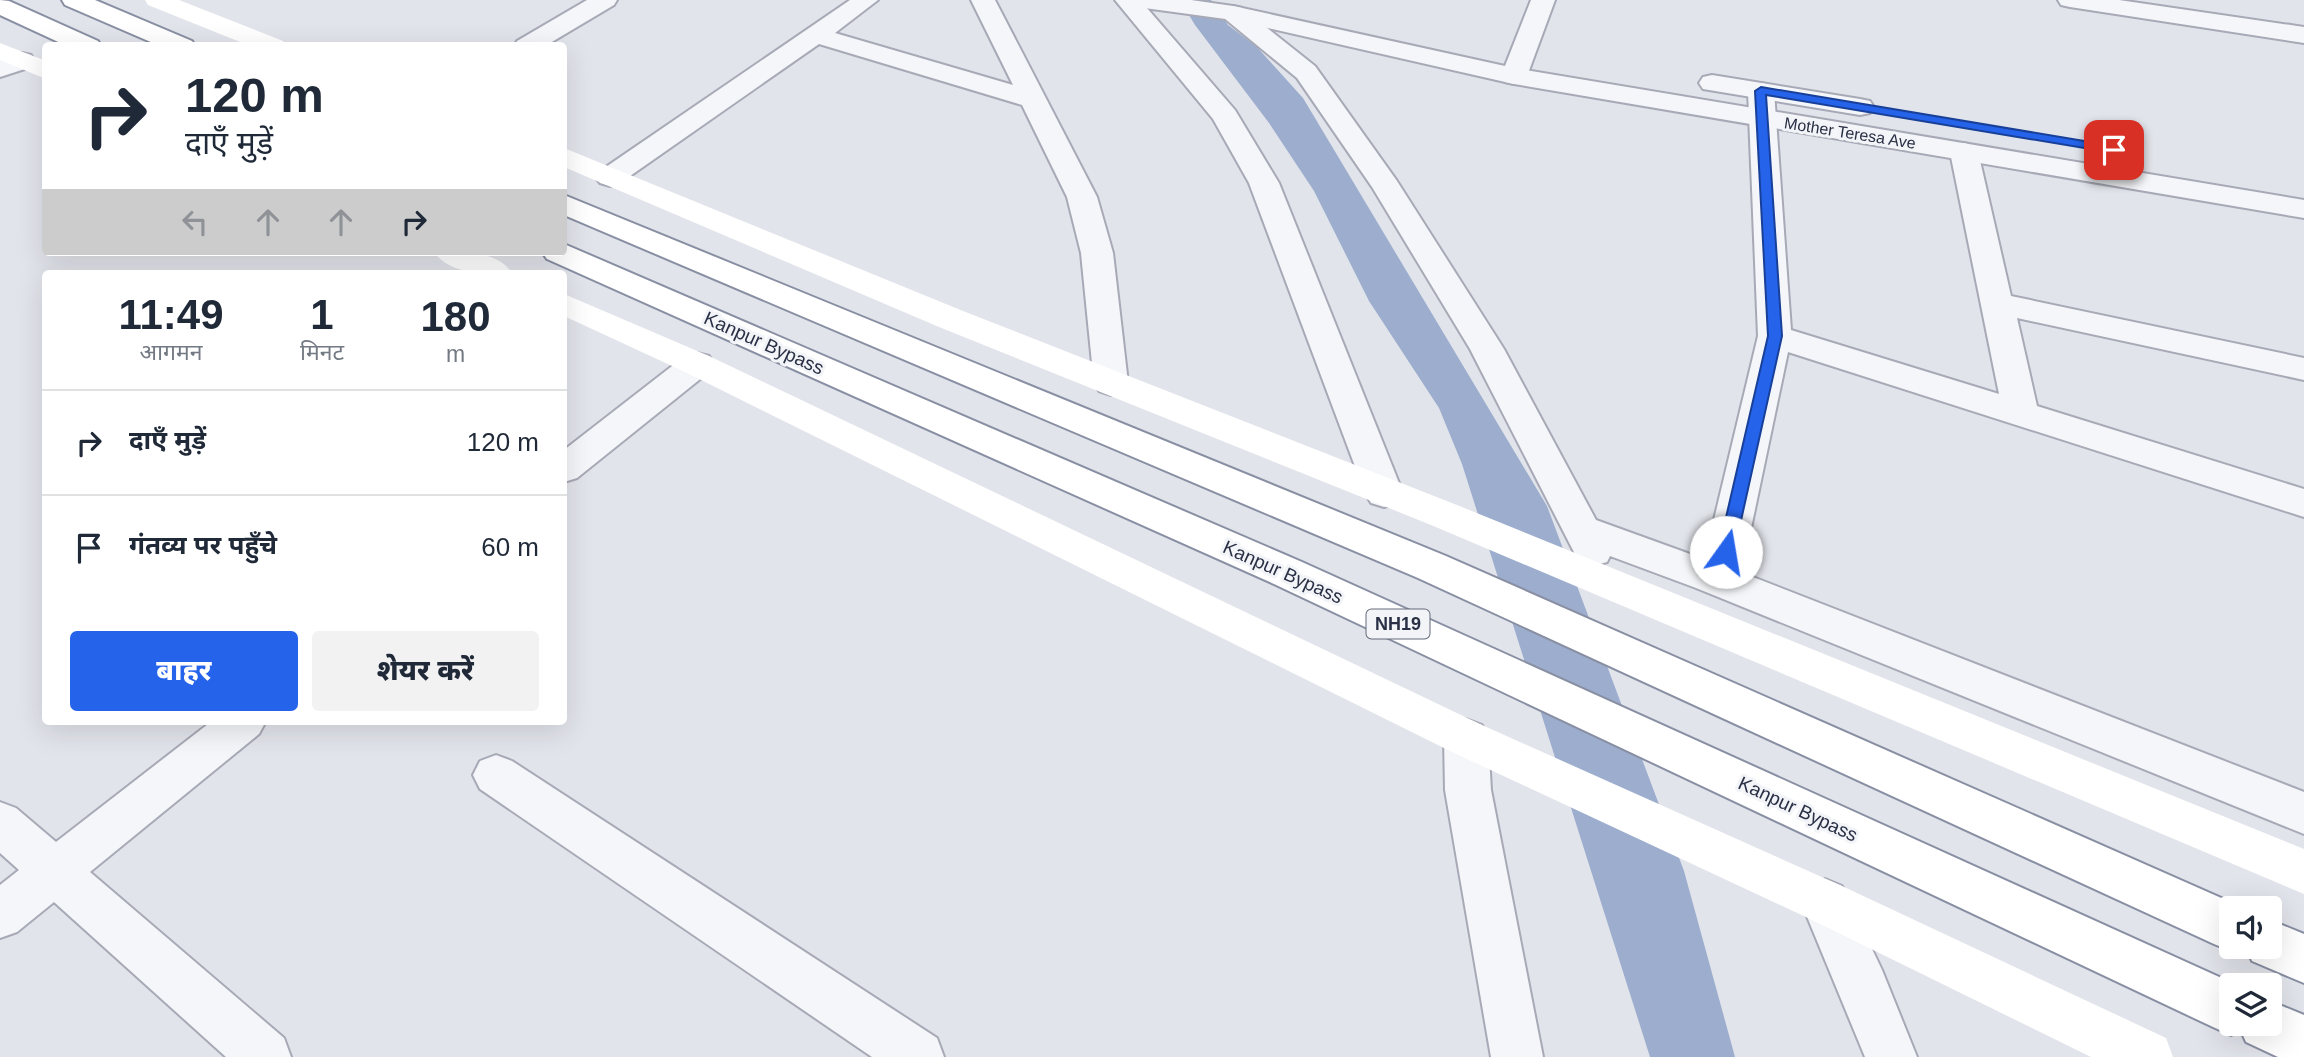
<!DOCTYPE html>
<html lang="hi">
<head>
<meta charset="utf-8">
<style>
	body { margin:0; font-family:Helvetica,"Noto Sans Devanagari",sans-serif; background:#f2f2f3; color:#1f2937; height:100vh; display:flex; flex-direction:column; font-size:26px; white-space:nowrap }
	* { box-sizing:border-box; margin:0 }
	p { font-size:23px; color:#747a83 }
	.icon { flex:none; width:38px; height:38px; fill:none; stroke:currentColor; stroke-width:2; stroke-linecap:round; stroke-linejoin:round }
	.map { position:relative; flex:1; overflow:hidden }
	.details { position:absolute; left:42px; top:270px; width:525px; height:455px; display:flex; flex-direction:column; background:#fff; border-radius:7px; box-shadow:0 7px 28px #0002 }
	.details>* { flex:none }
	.banner { position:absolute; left:42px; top:42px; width:525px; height:214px; border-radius:7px; box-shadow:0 7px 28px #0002; background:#fff; color:#1f2937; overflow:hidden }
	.fabs { position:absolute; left:2219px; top:896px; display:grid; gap:14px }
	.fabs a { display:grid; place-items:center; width:63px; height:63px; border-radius:7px; background:#fff; box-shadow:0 7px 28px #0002; font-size:35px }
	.pin { position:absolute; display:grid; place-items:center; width:60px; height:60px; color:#fff; margin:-30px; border-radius:14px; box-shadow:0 4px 10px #0006 }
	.me { position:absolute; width:77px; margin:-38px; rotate:13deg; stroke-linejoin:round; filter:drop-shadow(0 0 5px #0008) }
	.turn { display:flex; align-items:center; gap:24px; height:147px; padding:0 28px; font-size:32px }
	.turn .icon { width:91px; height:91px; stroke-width:2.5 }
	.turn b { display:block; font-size:49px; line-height:60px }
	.lanes { display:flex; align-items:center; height:66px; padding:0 28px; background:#0003; justify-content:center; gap:35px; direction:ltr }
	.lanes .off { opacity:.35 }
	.eta { display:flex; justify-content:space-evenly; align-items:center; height:119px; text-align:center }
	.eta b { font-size:42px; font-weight:800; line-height:49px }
	.cta { display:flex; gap:14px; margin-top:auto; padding:14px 28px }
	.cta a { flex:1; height:80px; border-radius:7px; background:#2563eb; color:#fff; font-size:28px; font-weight:800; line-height:80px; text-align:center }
	.cta a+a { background:#f2f2f3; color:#1f2937 }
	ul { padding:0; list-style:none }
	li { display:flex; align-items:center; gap:21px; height:105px; padding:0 28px; border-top:2px solid #e0e1e3 }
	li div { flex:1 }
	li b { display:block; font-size:26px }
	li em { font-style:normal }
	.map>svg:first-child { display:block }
	.water { fill:#9cadcd }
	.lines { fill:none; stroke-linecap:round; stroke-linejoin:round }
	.minor-casing { stroke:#a7aab6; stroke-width:4 }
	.tertiary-casing { stroke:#a7aab6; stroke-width:4 }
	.trunk-casing { stroke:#898fa3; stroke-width:4 }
	.minor { fill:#f5f6f9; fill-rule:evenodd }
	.tertiary { fill:#f5f6f9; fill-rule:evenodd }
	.secondary { fill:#fff; fill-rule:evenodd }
	.trunk { fill:#fff; fill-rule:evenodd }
	.route { fill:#2563eb; stroke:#184099; stroke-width:2 }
	.labels { text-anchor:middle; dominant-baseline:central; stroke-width:6; stroke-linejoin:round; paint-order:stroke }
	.far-street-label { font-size:16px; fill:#292f44; stroke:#f2f4f8 }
	.shield { fill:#f2f4f8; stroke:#656a7a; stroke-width:2 }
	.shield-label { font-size:18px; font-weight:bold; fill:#292f44 }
	.street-label { font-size:19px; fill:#292f44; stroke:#f2f4f8 }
</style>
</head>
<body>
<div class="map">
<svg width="2304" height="1057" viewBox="0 0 2304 1057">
	<rect width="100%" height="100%" fill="#e2e4eb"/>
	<path class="water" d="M 1180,0 L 1211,0 L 1228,25 L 1256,46 L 1303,98 L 1547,506 L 1684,871 L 1735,1057 L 1650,1057 L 1462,464 L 1439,408 L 1369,301 L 1314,191 L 1269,123 L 1195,25 Z"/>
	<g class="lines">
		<defs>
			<path id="minor" d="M 850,0 L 878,0 L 835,33 L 1013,85 L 971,0 L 995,0 L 1097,197 L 1113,253 L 1128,383 L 1123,391 L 1111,395 L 1099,391 L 1094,383 L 1081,253 L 1067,197 L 1022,105 L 819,44 L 620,183 L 610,186 L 600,183 L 595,177 L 600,171 Z
				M 1115,0 L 1140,0 L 1235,110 L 1279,183 L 1403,493 L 1397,503 L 1384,507 L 1371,503 L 1365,493 L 1249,183 L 1213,119 Z
				M 1531,0 L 1555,0 L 1527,76 L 1523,82 L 1514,84 L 1505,82 L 1501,76 Z
				M 2058,0 L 2119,0 L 2304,27 L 2304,43 L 2070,7 L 2061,5 Z
				M 1233,6 L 1242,8 L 1315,66 L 1397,181 L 1504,349 L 1596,520 L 1701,558 L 1707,549 L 1758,336 L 1748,91 L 1752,85 L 1761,83 L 1770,85 L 1774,91 L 1791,330 L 1999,394 L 1950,152 L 1954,146 L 1964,143 L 1974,146 L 1978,152 L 2011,296 L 2304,358 L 2304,380 L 2017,318 L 2037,406 L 2304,489 L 2304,517 L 1788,352 L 1746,552 L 1735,570 L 2304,792 L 2304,834 L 1696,588 L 1610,556 L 1607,562 L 1593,566 L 1579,562 L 1470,349 L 1372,187 L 1297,78 L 1224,18 L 1221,13 L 1224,8 Z
				M 22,53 L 31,55 L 35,61 L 31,67 L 0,77 L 0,60 Z
				M 697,353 L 709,356 L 714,364 L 709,372 L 577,478 L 564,482 L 564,450 L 685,356 Z
				M 212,721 L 266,721 L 259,734 L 90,872 L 284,1038 L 291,1057 L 226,1057 L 54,902 L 17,932 L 0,938 L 0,885 L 19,870 L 0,853 L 0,802 L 16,808 L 56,842 Z
				M 496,755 L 512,761 L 937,1038 L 944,1057 L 872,1057 L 480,789 L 473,775 L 480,761 Z
				M 1825,879 L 1842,886 L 1882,970 L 1917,1057 L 1865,1057 L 1801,902 L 1808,886 Z"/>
			<path id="tertiary" d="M 587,0 L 617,0 L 614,5 L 545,46 L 514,46 L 517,41 Z
				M 1125,0 L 1191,0 L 1233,6 L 1514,68 L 2304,200 L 2304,218 L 1514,84 L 1233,20 L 1137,7 L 1128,5 Z
				M 1712,75 L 1860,99 L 1870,101 L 1874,107 L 1870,113 L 1860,115 L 1703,89 L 1699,83 L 1703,77 Z
				M 1466,719 L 1482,725 L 1488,738 L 1491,790 L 1543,1057 L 1491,1057 L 1445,790 L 1444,738 L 1450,725 Z"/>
			<path id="trunk" d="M 0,0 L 9,1 L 98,41 L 101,46 L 67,46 L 0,15 Z
				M 62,0 L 95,0 L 192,41 L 195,46 L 160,46 L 65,5 Z
				M 564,195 L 1446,556 L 2244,908 L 2231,908 L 2231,947 L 2241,947 L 2231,951 L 2214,944 L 1418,578 L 564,215 Z
				M 564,244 L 1302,562 L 2237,985 L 2231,985 L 2231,1024 L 2270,1024 L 2270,1001 L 2304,1015 L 2304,1057 L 2278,1057 L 2246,1042 L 2241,1031 L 2231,1035 L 2213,1027 L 1274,584 L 547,259 L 542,252 L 564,252 Z
				M 2270,920 L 2304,934 L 2304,983 L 2252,961 L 2246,947 L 2270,947 Z"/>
		</defs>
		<use href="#minor" class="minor-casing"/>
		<use href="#tertiary" class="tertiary-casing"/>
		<use href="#trunk" class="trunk-casing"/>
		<use href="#minor" class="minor"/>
		<use href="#tertiary" class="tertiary"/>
		<path class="secondary" d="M 145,0 L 179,0 L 283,41 L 286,46 L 250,46 L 148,5 Z
			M 0,43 L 46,61 L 46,79 L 0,60 Z
			M 564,148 L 963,311 L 1457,505 L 2304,849 L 2304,894 L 1431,525 L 939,327 L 564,167 Z
			M 434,252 C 460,252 496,249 512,273 C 486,273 451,276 434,252 Z
			M 564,294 L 709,356 L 1482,725 L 1842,886 L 2166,1038 L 2173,1057 L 2091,1057 L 1808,918 L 1450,751 L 685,372 L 564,316 Z"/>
		<use href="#trunk" class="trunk"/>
	</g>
	<path class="route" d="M 1761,87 L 2114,146 L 2120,150 L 2114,153 L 1766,95 L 1782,336 L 1734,552 L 1726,558 L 1718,552 L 1768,336 L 1755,91 Z"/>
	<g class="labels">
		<g class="far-street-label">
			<text transform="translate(1850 133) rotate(9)">Mother Teresa Ave</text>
		</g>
		<rect class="shield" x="1366.5" y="609.5" width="63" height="29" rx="5"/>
		<g class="shield-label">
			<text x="1398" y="624">NH19</text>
		</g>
		<g class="street-label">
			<text transform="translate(764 343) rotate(24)">Kanpur Bypass</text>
			<text transform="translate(1283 572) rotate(24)">Kanpur Bypass</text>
			<text transform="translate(1798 809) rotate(25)">Kanpur Bypass</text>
		</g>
	</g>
</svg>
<div class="fabs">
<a><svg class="icon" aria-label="sound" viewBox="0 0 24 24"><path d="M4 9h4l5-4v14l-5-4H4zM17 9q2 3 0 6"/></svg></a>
<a><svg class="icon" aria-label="layers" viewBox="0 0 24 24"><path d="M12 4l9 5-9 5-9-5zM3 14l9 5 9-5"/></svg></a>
</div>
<div class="pin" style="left:2114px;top:150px;background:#d93025"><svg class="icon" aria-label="arrive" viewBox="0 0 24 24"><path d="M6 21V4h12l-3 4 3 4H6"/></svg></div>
<svg class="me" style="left:1726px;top:552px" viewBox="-20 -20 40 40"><circle r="19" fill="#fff"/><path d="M0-13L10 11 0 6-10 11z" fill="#2563eb"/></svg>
<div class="banner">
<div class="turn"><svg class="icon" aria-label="right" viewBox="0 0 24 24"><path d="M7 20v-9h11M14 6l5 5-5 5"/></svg><div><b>120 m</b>दाएँ मुड़ें</div></div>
<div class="lanes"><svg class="icon off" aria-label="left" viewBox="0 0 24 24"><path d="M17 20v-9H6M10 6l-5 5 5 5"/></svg><svg class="icon off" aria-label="ahead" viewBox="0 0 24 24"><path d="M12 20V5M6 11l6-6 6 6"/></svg><svg class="icon off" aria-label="ahead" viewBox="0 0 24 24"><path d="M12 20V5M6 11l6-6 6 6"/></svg><svg class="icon" aria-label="right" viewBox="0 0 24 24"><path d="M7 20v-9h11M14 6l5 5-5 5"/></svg></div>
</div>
<section class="details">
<div class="eta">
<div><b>11:49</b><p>आगमन</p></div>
<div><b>1</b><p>मिनट</p></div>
<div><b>180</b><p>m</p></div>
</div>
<ul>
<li><svg class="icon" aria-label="right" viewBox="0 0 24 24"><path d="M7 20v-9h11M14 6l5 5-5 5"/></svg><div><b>दाएँ मुड़ें</b></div><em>120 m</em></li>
<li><svg class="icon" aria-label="arrive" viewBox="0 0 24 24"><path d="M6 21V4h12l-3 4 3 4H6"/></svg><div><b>गंतव्य पर पहुँचे</b></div><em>60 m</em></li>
</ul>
<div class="cta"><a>बाहर</a><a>शेयर करें</a></div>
</section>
</div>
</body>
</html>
